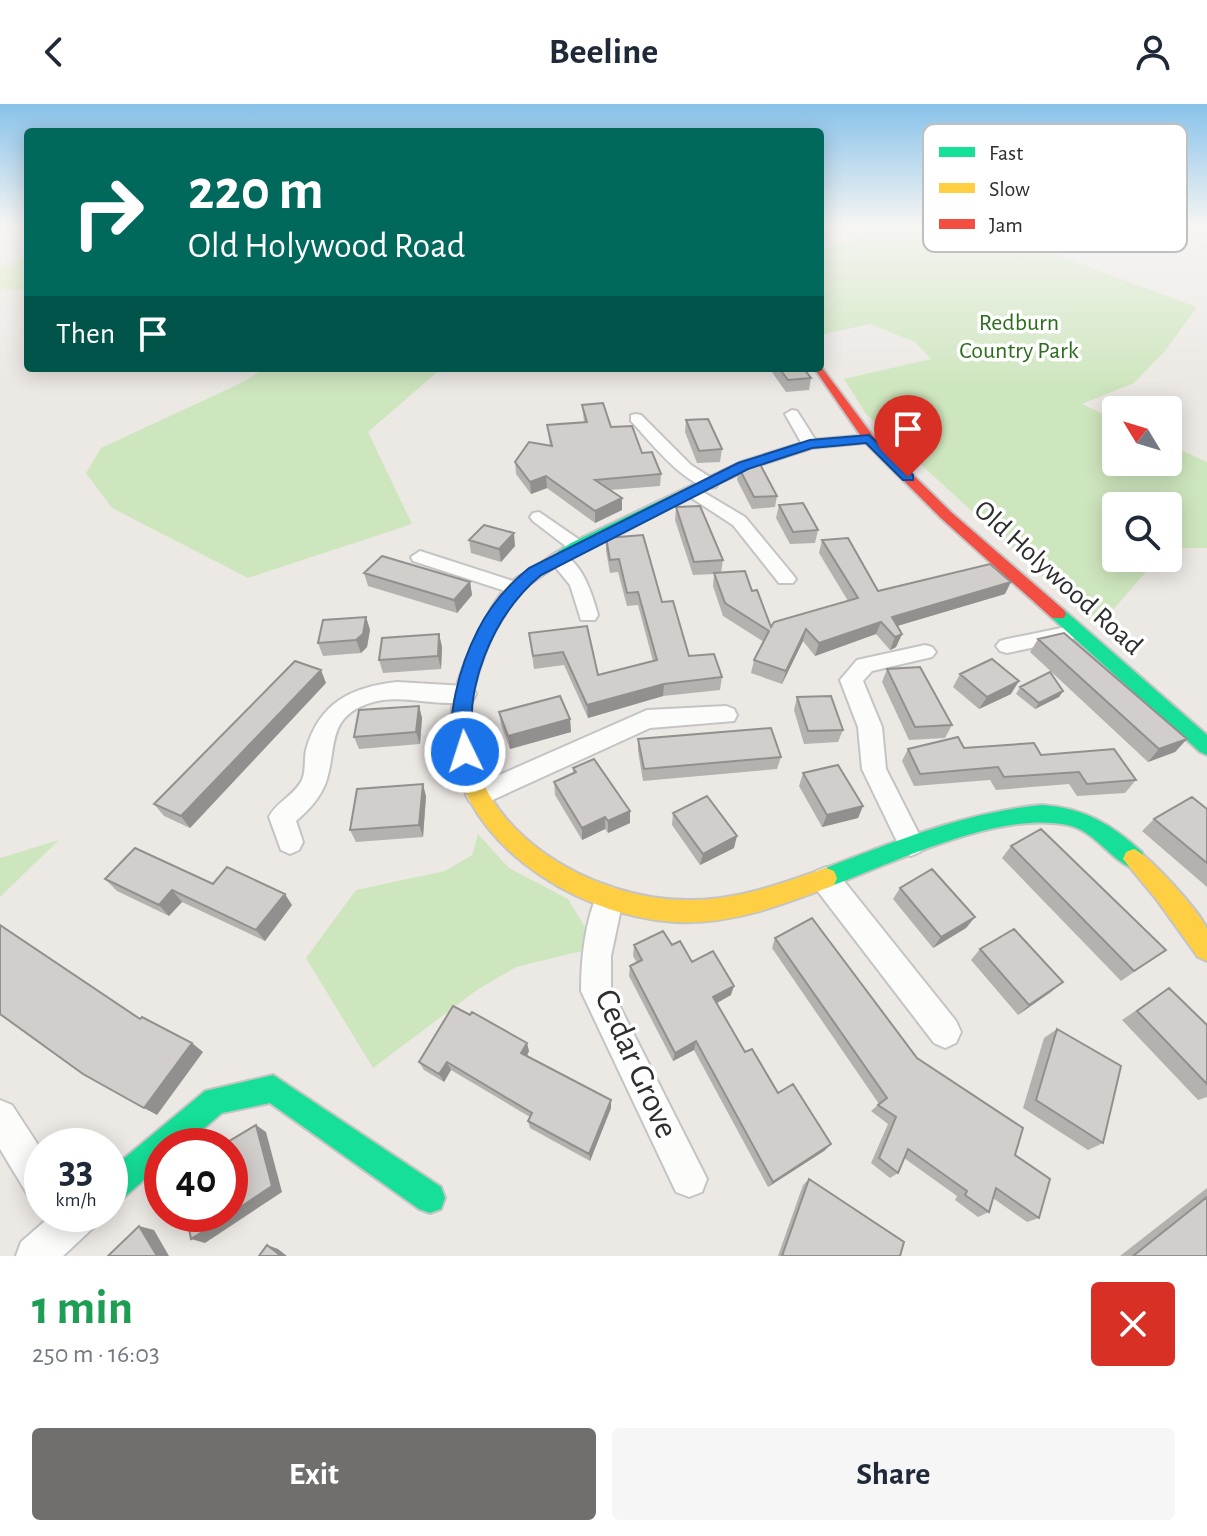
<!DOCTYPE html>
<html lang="en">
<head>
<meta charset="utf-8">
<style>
	body { margin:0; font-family:"Alegreya Sans",sans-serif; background:#f6f6f7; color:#1f2937; height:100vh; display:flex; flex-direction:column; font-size:30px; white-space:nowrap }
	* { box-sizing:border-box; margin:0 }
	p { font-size:26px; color:#747a83 }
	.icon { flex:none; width:44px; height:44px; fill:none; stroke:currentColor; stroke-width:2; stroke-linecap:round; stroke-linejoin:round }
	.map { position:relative; height:1152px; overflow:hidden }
	.drawer { display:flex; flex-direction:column; background:#fff; flex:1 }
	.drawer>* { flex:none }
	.hud { position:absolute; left:24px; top:24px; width:800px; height:244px; border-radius:8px; box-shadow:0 4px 20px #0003; background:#00695c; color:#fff; overflow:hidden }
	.needle { width:52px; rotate:308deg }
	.controls { position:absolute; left:1102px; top:292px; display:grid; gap:16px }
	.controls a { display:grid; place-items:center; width:80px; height:80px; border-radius:8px; background:#fff; box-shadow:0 4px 20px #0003; font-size:40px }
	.speed { position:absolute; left:24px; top:1024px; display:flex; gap:16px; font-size:40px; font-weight:700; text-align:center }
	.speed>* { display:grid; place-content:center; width:104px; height:104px; border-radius:50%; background:#fff; box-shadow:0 4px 20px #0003; line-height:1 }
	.speed small { font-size:20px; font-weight:400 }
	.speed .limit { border:12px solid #d22; background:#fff; color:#111 }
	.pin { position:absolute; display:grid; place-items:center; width:68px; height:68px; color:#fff; margin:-82px -34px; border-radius:50% 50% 50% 0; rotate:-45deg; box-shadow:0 0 8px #0007 }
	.pin .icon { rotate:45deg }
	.me { position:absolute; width:88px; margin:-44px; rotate:356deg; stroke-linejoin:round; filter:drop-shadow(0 0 6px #0008) }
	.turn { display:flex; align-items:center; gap:28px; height:168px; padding:0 32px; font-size:36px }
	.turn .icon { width:104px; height:104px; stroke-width:2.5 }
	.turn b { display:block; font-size:56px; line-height:68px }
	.then { display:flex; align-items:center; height:76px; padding:0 32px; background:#0003; gap:16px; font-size:30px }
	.round { display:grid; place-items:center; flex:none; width:84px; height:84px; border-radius:8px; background:#f6f6f7 }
	.overview { display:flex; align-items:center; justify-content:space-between; height:136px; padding:0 32px }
	h1 { font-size:48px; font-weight:600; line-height:60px; color:#1e9e55 }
	.cta { display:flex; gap:16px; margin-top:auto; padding:16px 32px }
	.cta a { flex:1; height:92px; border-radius:8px; background:#706f6e; color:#fff; font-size:32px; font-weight:600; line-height:92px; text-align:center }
	.cta a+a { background:#f6f6f7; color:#1f2937 }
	header { display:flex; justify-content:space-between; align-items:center; height:104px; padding:0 32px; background:#fff; font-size:36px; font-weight:600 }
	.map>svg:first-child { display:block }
	.green { fill:#cee6be }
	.pitch { fill:#d9eabb }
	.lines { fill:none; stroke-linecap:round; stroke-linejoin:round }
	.lane-casing { stroke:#c5c4c5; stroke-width:4 }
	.street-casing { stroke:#c5c4c5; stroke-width:4 }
	.fast-casing { stroke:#c5c4c5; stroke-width:4 }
	.slow-casing { stroke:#c5c4c5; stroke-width:4 }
	.jam-casing { stroke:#c5c4c5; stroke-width:4 }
	.lane { fill:#fcfcfb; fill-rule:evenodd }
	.street { fill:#fcfcfb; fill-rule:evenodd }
	.fast { fill:#16e098; fill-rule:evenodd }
	.slow { fill:#ffcf43; fill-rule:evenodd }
	.jam { fill:#f24e42; fill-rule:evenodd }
	.wall { fill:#b4b1af }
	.shaded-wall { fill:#92908e }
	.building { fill:#d1cecb; stroke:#92908e; stroke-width:2 }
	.route { fill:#1a73e8; stroke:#114b97; stroke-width:2 }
	.labels { text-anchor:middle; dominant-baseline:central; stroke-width:7; stroke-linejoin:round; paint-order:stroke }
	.far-park-label { font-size:24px; fill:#2c6e1b; stroke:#fff }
	.street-label { font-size:28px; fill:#2e2e2e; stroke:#fff }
	.near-street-label { font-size:34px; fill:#2e2e2e; stroke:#fff }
	.key { fill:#fff; stroke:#c0c0c0; stroke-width:2 }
	.key-label { font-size:22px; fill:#2e2e2e }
</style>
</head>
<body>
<header><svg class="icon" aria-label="back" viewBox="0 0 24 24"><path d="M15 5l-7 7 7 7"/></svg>Beeline<svg class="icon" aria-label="person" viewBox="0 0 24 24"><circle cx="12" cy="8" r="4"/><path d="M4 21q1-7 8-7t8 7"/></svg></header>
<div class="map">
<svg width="1207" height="1152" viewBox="0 0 1207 1152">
	<rect width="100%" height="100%" fill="#ece8e4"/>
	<path class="green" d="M 856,121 L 1007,121 L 993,128 L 1197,203 L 1164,248 L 1134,279 L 1082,300 L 1116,316 L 1116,358 L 1168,358 L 1168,340 L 1207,358 L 1207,444 L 1168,444 L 1168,402 L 1116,402 L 1116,454 L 1158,454 L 1098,523 L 866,310 L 844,275 L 931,255 L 915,238 L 870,220 L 820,231 L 820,145 L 857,136 Z
		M 266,264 L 442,264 L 368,328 L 412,420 L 248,474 L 112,404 L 86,369 L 101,344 L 239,280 Z
		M 478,730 L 509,764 L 568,795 L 588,828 L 582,847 L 516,863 L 477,886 L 373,964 L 306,854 L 356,786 L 445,767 L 472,751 Z
		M 59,736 L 0,793 L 0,754 Z"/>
	<path class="pitch" d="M 28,150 L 28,186 L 0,185 L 0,165 Z"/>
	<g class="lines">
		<defs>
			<path id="lane" d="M 5,121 L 11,121 L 0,126 L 0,123 Z"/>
			<path id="street" d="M 792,306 L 797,307 L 818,340 L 815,343 L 805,343 L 802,340 L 785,310 Z
				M 636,310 L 641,311 L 691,361 L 716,377 L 718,380 L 716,383 C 690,389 648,335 631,317 L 631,311 Z
				M 693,382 L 745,413 L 793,471 L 796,475 L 793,479 L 779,479 L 733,421 L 687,391 L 685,387 Z
				M 539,408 L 584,439 L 587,443 L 584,447 L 572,447 L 533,417 L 530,413 L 533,409 Z
				M 420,447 L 522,480 L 525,484 L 515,490 L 413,457 L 411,453 Z
				M 557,448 C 582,455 592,490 598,511 L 595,516 L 581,516 L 570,481 L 548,454 Z
				M 1066,523 L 1073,525 L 1076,530 L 1073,535 L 1007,549 L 1000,547 L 996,542 L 1000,537 L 1007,535 Z
				M 925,541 L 932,543 L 936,548 L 932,553 L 872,567 L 863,577 L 882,623 L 886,665 L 924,740 L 920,748 L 911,752 L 902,748 L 862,665 L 858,623 L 840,576 L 857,556 Z
				M 397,578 L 465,582 L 473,584 L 476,590 L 473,596 C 440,606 401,587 367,600 C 329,614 336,640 328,671 C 324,690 310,705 296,717 L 303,738 L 299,746 L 290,750 L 281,746 L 269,713 C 276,698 294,692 302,676 C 306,667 304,656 306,646 C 319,599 351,583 397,578 Z
				M 726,602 L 734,605 L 737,611 L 734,617 L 650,624 L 488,698 L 479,702 L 470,698 L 466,691 L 470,684 L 647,606 Z
				M 826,763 L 836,767 L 956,917 L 961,928 L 956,939 L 945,944 L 934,939 L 816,785 L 812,776 L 816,767 Z
				M 609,782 L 619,786 L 623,795 L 611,852 L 611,885 L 707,1075 L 702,1088 L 689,1093 L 676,1088 L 581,887 C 581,853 585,817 599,786 Z
				M 0,996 L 12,1001 L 42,1047 L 42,1098 L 29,1093 L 0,1045 Z
				M 53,1110 L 100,1110 L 94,1123 L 63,1152 L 16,1152 L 21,1138 Z"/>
			<path id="fast" d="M 869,331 L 875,335 L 873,338 L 812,344 L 751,364 L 581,445 L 531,479 L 525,480 L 517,475 L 571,439 L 741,358 L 811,336 Z
				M 1058,504 L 1064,506 L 1207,631 L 1207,651 L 1200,648 L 1052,514 L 1050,510 L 1052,506 Z
				M 1042,701 C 1084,704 1111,720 1142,748 L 1145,755 L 1142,762 L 1134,765 C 1110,756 1095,727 1068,721 C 999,706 891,760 826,784 L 818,781 L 815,774 L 818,767 C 891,739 964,708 1042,701 Z
				M 273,971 L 441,1083 L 445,1094 L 441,1105 L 430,1109 L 419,1105 L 270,999 L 222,1009 L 183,1042 L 162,1042 L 162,1060 L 121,1096 L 110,1100 L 110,1066 L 205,987 Z"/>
			<path id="slow" d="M 525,470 L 533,475 C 524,486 514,496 506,508 C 487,537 471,581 470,616 C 466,726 594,798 691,796 C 738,796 783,779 826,764 L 834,767 L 837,774 L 834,781 C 783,801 730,821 675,818 C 572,812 447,732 451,618 C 451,587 466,553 480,526 C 489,508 505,476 525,470 Z
				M 1134,745 C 1149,751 1201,809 1207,825 C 1207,833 1207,848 1207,857 L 1198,853 L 1157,796 L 1123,755 L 1126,748 Z"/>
			<path id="jam" d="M 820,261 L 873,332 L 952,409 L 1064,506 L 1066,510 L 1064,514 L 1052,514 L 942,415 L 865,338 L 814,264 L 820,264 Z"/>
		</defs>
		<use href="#lane" class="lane-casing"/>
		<use href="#street" class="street-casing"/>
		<use href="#fast" class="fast-casing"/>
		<use href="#slow" class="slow-casing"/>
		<use href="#jam" class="jam-casing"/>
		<use href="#lane" class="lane"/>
		<use href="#street" class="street"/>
		<use href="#fast" class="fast"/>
		<use href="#slow" class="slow"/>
		<use href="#jam" class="jam"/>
	</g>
	<path class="wall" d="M 769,264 L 803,264 L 811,274 L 809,286 L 786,288 Z
		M 582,301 L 642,349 L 661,370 L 660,382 L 610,386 L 622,406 L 595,419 L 547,384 L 531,390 L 516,370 L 515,358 L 550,342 L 547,321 L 584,318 Z
		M 686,316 L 722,345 L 720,358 L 697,359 L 685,328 Z
		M 739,364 L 777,392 L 775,403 L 752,405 L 737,376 Z
		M 779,401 L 818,426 L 815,439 L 790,440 L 776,414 Z
		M 676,403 L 723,456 L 721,469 L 752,487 L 771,523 L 848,497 L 819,449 L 822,436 L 878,487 L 1005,490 L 897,522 L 902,530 L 896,543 L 893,545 L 890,546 L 876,530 L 815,552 L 803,537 L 782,580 L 751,569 L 754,556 L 764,538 L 723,512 L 713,482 L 714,470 L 693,471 L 675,416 Z
		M 606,434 L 662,498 L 689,552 L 722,573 L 720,586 L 663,592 L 588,614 L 564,561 L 534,565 L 529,529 L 587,522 L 598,571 L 653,557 L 638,501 L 627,502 L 618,468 L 610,469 L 606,447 Z
		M 469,436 L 515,442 L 501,458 L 471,449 Z
		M 364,469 L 470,478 L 472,491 L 457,509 L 368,482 Z
		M 366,513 L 370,526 L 367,543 L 361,549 L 323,552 L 318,539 Z
		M 439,530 L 442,543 L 441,565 L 383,569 L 379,556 Z
		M 1038,535 L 1187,635 L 1175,648 L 1148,658 L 1030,548 Z
		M 887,565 L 952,621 L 945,634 L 909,636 L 882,578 Z
		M 960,570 L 1011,590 L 979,605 L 953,583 Z
		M 326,579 L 190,724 L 164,712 L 154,700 Z
		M 1020,583 L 1063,587 L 1059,593 L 1035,605 L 1016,590 Z
		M 797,593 L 843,626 L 838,638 L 804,640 L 794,606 Z
		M 419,602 L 422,614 L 420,640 L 359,645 L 354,633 Z
		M 499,608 L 570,615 L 571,628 L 510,645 L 501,621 Z
		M 638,635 L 781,653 L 777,665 L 643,677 L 638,647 Z
		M 964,644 L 1041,651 L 1136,676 L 1125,689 L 1077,692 L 1069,680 L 996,686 L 990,676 L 914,682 L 902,657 L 908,645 Z
		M 573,664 L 630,719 L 608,729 L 605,725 L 582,736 L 555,691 L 554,678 L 573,670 Z
		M 803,669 L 863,702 L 858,714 L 822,723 L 799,682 Z
		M 426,692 L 423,733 L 356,738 L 350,726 Z
		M 1207,705 L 1207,783 L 1142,727 L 1154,715 Z
		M 673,709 L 734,744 L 700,761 L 672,721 Z
		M 1011,742 L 1166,846 L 1121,877 L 1002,754 Z
		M 105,775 L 213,780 L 292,801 L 265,837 L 182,798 L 169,812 L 117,787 Z
		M 900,784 L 975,813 L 966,824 L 933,844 L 893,795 Z
		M 775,834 L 917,954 L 1015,1051 L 1039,1114 L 1027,1118 L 993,1094 L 989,1108 L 978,1113 L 955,1096 L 957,1092 L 904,1054 L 898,1069 L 890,1074 L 871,1059 L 888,1020 L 871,1007 L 879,1000 L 772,844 Z
		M 634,841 L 672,841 L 731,891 L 716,899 L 745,948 L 778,989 L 831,1040 L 824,1047 L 768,1083 L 694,946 L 673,957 L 629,872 L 630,862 L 637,859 L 633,852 Z
		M 980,845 L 1063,878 L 1018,911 L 971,856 Z
		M 1169,884 L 1207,921 L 1207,993 L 1198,996 L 1122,916 Z
		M 1057,925 L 1103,1039 L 1088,1046 L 1023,1004 L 1044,934 Z
		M 529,947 L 527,952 L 611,996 L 611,1004 L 590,1057 L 530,1024 L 528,1017 L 530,1013 L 451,966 L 444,978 L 424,966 L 419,958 Z
		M 809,1075 L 900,1152 L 778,1152 L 803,1081 Z
		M 1207,1084 L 1207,1152 L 1120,1152 Z"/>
	<path class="shaded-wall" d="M 546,372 L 547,384 L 531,390 L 530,378 Z
		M 622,394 L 622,406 L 595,419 L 595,407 Z
		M 514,429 L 515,442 L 501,458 L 499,445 Z
		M 470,478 L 472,491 L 457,509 L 454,496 Z
		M 1011,478 L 1005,490 L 887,525 L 892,513 Z
		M 366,513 L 370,526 L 367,543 L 361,549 L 356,536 Z
		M 881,518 L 876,530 L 815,552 L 819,539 Z
		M 806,525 L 803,537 L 782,580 L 786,567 Z
		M 439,530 L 442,543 L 441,565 L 438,552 Z
		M 902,530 L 896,543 L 890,546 L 895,533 Z
		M 321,566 L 326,579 L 190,724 L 181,712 Z
		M 1019,577 L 1011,590 L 979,605 L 987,593 Z
		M 664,580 L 663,592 L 588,614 L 587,601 Z
		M 1063,587 L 1059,593 L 1035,605 L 1039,599 Z
		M 419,602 L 422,614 L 420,640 L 416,628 Z
		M 570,615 L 571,628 L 510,645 L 508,632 Z
		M 1187,635 L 1175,648 L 1148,658 L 1159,645 Z
		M 423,680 L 426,692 L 423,733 L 419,721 Z
		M 863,702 L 858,714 L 822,723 L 827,711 Z
		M 630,707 L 630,719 L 608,729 L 608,717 Z
		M 605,713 L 605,725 L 582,736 L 582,724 Z
		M 737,732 L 734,744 L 700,761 L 703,750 Z
		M 172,786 L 182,798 L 169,812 L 159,801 Z
		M 285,790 L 292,801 L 265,837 L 256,826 Z
		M 975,813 L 966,824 L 933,844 L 941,833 Z
		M 1063,878 L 1051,888 L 1018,911 L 1029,901 Z
		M 734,882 L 731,891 L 710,903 L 713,893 Z
		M 696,937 L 694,946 L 673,957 L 675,949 Z
		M 192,939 L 203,948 L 157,1011 L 144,1004 Z
		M 527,939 L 529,947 L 524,958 L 521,949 Z
		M 447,958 L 451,966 L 444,978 L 439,970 Z
		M 611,996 L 611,1004 L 590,1057 L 589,1050 Z
		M 256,1021 L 266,1028 L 282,1088 L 205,1139 L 191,1135 Z
		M 831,1040 L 824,1047 L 768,1083 L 773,1078 Z
		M 139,1122 L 154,1126 L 169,1152 L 157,1152 Z
		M 267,1141 L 278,1145 L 287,1152 L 281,1152 Z"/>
	<path class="building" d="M 779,264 L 803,264 L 811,274 L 788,276 Z
		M 603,299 L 611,323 L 632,322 L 642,349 L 652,348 L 661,370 L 595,376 L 622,394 L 595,407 L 546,372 L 530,378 L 515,358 L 529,338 L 552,342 L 547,321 L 587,318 L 582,301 Z
		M 708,315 L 722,345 L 699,347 L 686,316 Z
		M 760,360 L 777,392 L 754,393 L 739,364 Z
		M 803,399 L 818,426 L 793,428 L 779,401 Z
		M 700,402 L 723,456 L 694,458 L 676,403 Z
		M 484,421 L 514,429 L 499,445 L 469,436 Z
		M 643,431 L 662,498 L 673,497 L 689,552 L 714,550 L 722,573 L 664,580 L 587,601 L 563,548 L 533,552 L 529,529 L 587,522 L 598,571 L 657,556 L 638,488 L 627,489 L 619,455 L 610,456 L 606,434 Z
		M 848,434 L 878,487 L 990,460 L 1011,478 L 892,513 L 902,530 L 898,532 L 895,533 L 881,518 L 819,539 L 806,525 L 786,567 L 754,556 L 769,527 L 725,499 L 714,469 L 745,467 L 752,487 L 757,486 L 771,523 L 774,518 L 858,494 L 822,436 Z
		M 382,452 L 470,478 L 454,496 L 364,469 Z
		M 366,513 L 363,530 L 356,536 L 318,539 L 323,516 Z
		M 1064,529 L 1187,635 L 1159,645 L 1038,535 Z
		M 439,530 L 438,552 L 379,556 L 382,534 Z
		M 992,555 L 1019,577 L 987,593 L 960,570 Z
		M 295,557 L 321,566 L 181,712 L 154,700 Z
		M 920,563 L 952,621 L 915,623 L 887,565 Z
		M 1050,568 L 1063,587 L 1039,599 L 1020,583 Z
		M 560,592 L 570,615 L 508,632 L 499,608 Z
		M 831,592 L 843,626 L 808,627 L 797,593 Z
		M 419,602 L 416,628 L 354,633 L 359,606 Z
		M 771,624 L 781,653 L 644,665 L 638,635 Z
		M 958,633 L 964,644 L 1034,639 L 1041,651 L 1114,645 L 1136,676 L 1087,680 L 1079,668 L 1004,673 L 998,663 L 920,670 L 908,645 Z
		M 594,655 L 630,707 L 608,717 L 605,713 L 582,724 L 554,678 L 576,668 L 573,664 Z
		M 838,661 L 863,702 L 827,711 L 803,669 Z
		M 423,680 L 419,721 L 350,726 L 357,685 Z
		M 707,692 L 737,732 L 703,750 L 673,709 Z
		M 1192,693 L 1207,705 L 1207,759 L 1154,715 Z
		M 1041,725 L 1166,846 L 1134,867 L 1011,742 Z
		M 135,744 L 213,780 L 227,763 L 285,790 L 256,826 L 172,786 L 159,801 L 105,775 Z
		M 932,765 L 975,813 L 941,833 L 900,784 Z
		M 812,814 L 917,954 L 1023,1024 L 1015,1051 L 1050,1075 L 1039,1114 L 996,1084 L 989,1108 L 965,1091 L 967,1087 L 908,1045 L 898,1069 L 879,1054 L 896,1013 L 878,1001 L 887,994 L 775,834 Z
		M 0,821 L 140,915 L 142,913 L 192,939 L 144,1004 L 83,970 L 0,910 Z
		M 1014,825 L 1063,878 L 1029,901 L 980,845 Z
		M 663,827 L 672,841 L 680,837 L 692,858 L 713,847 L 734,882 L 713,893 L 745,948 L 752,945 L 778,989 L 793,980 L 831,1040 L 773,1078 L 696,937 L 675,949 L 630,862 L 642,856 L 634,841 Z
		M 1169,884 L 1207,921 L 1207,980 L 1137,907 Z
		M 453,902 L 470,911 L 472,908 L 527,939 L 521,949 L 611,996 L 589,1050 L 528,1017 L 532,1009 L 447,958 L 439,970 L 419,958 Z
		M 1057,925 L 1121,962 L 1103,1039 L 1036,996 Z
		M 256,1021 L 272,1082 L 230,1110 L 230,1042 L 221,1042 Z
		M 809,1075 L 904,1138 L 900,1152 L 782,1152 Z
		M 1207,1093 L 1207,1152 L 1133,1152 Z
		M 186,1110 L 230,1110 L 191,1135 Z
		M 139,1122 L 157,1152 L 108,1152 Z
		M 267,1141 L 281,1152 L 259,1152 Z"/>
	<linearGradient id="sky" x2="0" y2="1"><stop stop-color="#88c2ea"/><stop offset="0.43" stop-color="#f6f5f3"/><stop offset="1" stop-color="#f6f5f3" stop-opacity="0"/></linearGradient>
	<rect width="1207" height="282" fill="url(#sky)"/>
	<path class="route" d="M 869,331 L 913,371 L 913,376 L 903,376 L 866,339 L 812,344 L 748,365 L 541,471 C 493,511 461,586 475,648 L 472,653 L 458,653 C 441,621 462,557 478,526 C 490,502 508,481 529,464 L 738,359 L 810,336 Z"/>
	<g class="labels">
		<g class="far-park-label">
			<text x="1019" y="219">Redburn<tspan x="1019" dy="28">Country Park</tspan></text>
		</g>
		<g class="street-label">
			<text transform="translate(1058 474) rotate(42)">Old Holywood Road</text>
		</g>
		<g class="near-street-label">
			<text transform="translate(636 960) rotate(66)">Cedar Grove</text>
		</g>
	</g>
	<rect x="923" y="20" width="264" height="128" rx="12" class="key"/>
	<rect x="939" y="43" width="36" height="10" fill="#16e098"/>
	<rect x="939" y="79" width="36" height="10" fill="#ffcf43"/>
	<rect x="939" y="115" width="36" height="10" fill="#f24e42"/>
	<g class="key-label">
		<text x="989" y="56">Fast</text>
		<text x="989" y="92">Slow</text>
		<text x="989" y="128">Jam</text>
	</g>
</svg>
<div class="controls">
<a><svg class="needle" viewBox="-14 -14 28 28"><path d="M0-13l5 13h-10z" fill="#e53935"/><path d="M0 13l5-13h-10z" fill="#747a83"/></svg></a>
<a><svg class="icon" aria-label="search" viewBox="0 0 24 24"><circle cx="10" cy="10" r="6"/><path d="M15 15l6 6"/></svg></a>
</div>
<div class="speed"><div>33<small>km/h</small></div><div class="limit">40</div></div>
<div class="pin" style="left:908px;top:373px;background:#d93025"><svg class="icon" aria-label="arrive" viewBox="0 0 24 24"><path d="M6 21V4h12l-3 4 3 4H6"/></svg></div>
<svg class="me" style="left:465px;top:648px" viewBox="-20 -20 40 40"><circle r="17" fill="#1a73e8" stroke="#fff" stroke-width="3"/><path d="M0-11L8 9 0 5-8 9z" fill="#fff"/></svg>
<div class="hud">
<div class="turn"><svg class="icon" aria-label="right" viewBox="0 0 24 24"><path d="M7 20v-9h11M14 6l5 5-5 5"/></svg><div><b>220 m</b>Old Holywood Road</div></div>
<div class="then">Then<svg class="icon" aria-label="arrive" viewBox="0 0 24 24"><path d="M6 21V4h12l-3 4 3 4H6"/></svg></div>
</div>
</div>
<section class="drawer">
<div class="overview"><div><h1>1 min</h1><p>250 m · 16:03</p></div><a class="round" style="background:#d93025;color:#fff"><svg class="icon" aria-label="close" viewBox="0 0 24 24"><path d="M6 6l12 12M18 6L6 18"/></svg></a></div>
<div class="cta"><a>Exit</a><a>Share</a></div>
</section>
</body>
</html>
